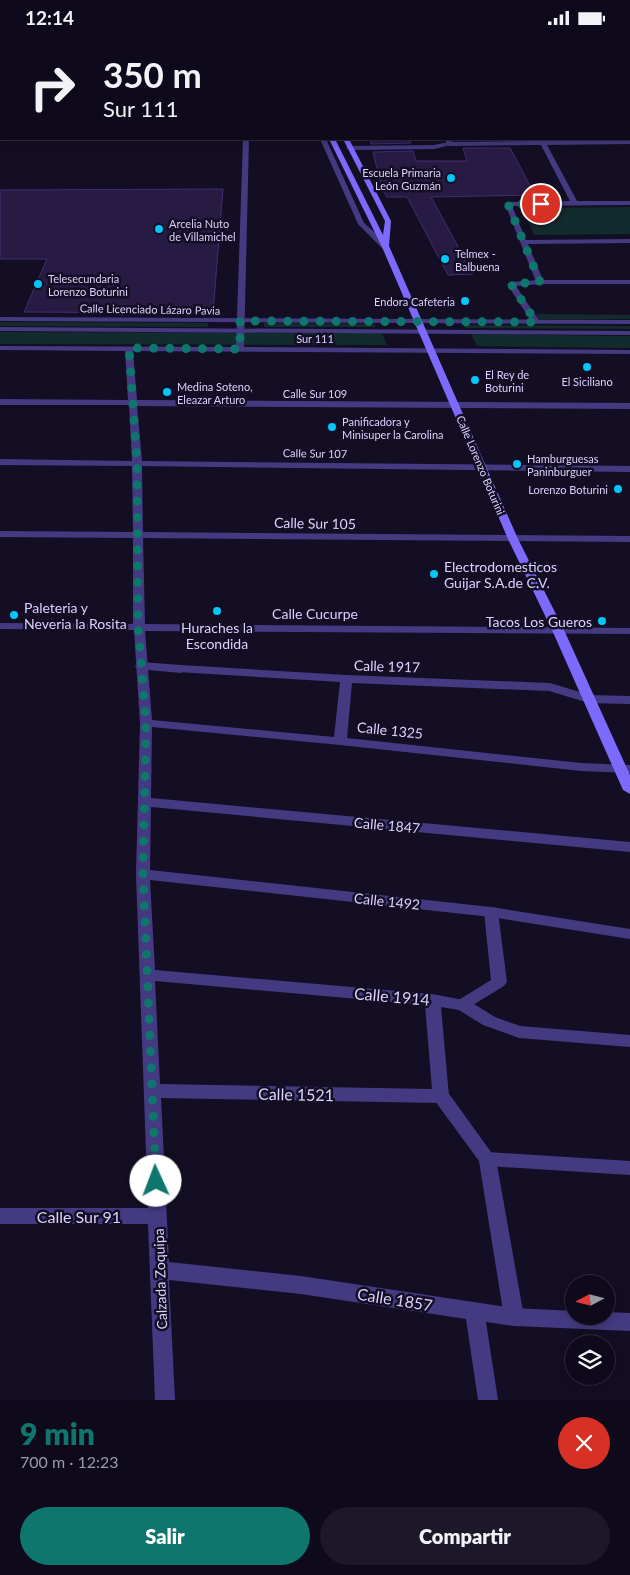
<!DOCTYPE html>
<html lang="es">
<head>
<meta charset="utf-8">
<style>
	body { margin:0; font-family:Lato,sans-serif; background:#1d1828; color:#f1f3f6; height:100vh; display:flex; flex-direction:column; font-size:19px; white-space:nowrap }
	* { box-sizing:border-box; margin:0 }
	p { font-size:16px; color:#9b9aa3 }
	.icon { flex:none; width:28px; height:28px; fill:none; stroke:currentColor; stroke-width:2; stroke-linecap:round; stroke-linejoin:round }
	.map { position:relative; height:1365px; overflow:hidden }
	.panel { display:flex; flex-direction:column; background:#0f0a1b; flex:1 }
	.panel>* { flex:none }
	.top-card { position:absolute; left:0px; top:0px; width:630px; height:105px; box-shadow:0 2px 12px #0003,0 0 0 1px #2f2b3a; background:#0f0a1b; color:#f1f3f6; overflow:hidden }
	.needle { width:32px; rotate:263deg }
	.fabs { position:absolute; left:565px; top:1240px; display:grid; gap:10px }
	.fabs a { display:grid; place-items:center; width:50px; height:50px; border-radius:50%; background:#0f0a1b; box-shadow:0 2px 12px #0003,0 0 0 1px #2f2b3a; font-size:25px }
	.pin { position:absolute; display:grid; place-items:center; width:42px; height:42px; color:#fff; margin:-21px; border:2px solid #fff; border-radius:50%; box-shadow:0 1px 5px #0007 }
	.me { position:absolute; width:55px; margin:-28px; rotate:358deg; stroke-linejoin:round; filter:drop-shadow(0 0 4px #0008) }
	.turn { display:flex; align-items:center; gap:18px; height:105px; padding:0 20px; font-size:22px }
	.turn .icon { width:65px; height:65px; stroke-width:2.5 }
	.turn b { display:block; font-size:35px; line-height:42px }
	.round { display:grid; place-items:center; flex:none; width:52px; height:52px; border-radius:26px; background:#1d1828 }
	.head { display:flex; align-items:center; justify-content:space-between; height:85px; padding:0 20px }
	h1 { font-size:30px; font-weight:800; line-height:38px; color:#0f766e }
	.action { display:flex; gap:10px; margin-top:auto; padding:10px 20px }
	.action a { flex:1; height:58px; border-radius:30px; background:#0f766e; color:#fff; font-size:20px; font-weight:800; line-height:58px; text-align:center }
	.action a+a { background:#1d1828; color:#f1f3f6 }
	.status { display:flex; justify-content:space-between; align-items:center; height:35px; padding:0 25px; background:#0f0a1b; direction:ltr }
	.status svg { height:14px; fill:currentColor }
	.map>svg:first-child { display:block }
	.green { fill:#122b2d }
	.building { fill:#271b44; stroke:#412d70 }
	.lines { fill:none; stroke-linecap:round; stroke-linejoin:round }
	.pedestrian { fill:#443a82; fill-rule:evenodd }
	.minor { fill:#443a82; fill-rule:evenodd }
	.tertiary { fill:#443a82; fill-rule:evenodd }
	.secondary { fill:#7d6afd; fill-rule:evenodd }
	.primary { fill:#d15afd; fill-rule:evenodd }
	.trunk { fill:#e754c6; fill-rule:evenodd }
	.route { stroke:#0f766e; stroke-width:9; stroke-dasharray:0 16.2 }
	.poi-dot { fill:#03c6f9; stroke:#140e24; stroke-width:2 }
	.labels { text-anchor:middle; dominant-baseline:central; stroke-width:5; stroke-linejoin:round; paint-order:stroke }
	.far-poi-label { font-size:11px; fill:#dbd2fe; stroke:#140e24; text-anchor:start }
	.far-street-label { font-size:11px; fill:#dbd2fe; stroke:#140e24 }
	.street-label { font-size:14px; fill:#dbd2fe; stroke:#140e24 }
	.poi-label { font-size:14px; fill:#dbd2fe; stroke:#140e24; text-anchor:start }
	.near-street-label { font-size:16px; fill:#dbd2fe; stroke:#140e24 }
</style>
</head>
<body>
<div class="status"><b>12:14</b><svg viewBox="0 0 49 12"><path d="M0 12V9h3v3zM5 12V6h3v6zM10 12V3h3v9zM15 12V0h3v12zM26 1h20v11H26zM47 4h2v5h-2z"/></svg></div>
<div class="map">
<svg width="630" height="1365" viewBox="0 0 630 1365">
	<rect width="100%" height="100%" fill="#140e24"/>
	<path class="green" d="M 271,0 L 560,0 L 561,1 L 270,1 Z
		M 630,172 L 630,199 L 534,200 L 525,179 L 534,179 L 532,173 Z
		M 536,279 L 630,280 L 630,284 L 538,284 Z
		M 0,287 L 208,288 L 208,292 L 0,291 Z
		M 264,288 L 374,289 L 376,292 L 264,292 Z
		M 464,290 L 630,291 L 630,294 L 465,293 Z
		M 0,297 L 382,298 L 387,310 L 0,309 Z
		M 471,299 L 630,301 L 630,313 L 477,311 Z"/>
	<path class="building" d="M 370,104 L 409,104 L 411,108 L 371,109 Z
		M 463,113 L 510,113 L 535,160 L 431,162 L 473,239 L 448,240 L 407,162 L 387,162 L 382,154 L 373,117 L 413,116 L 416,126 L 467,126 Z
		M 223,154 L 213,278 L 24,277 L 47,224 L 0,224 L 0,155 Z"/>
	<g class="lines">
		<path class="pedestrian" d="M 449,107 L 451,110 L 434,114 L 349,115 L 346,113 L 349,111 L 434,110 Z
			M 540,245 L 543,245 L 543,249 L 516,251 L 540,287 L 536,289 L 533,289 L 507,249 L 511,247 Z
			M 141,627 L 181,630 L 187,634 L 181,638 L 137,634 L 135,631 Z
			M 491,872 L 496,873 L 498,877 L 507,947 L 504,951 L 463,976 L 457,974 L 455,970 L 457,966 L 491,945 L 484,877 L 486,873 Z
			M 441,1054 L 447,1056 L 496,1124 L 524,1282 L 521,1288 L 514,1291 L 507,1288 L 504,1282 L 479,1126 L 435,1066 L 433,1061 L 435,1056 Z"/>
		<path class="minor" d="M 243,104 L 249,104 L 244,312 L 630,315 L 630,319 L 133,316 L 137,365 L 630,368 L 630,374 L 137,371 L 142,426 L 630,431 L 630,437 L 142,431 L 143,497 L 630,501 L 630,507 L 143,503 L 145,589 L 630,593 L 630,599 L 145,596 L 152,685 L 334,702 L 340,647 L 177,637 L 175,634 L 177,631 L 181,630 L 346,640 L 550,648 L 590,660 L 630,661 L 630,669 L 589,668 L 549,656 L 352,648 L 347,703 L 581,728 L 630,730 L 630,738 L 581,736 L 340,710 L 152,692 L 151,763 L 630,807 L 630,817 L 151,772 L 150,835 L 491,872 L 630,894 L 630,904 L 491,882 L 150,845 L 155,935 L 432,959 L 469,966 L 495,982 L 520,991 L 630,1000 L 630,1012 L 519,1003 L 483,990 L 459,975 L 441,972 L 449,1061 L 447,1066 L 441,1068 L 161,1063 L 169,1227 L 301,1241 L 514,1273 L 574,1276 L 574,1281 L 606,1281 L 606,1277 L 630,1278 L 630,1296 L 514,1291 L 486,1287 L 498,1365 L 478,1365 L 466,1284 L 301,1259 L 169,1245 L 175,1365 L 155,1365 L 148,1189 L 0,1189 L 0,1173 L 148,1173 L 136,839 L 140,688 L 134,595 L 0,594 L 0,588 L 133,589 L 133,503 L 0,502 L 0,496 L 133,497 L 132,431 L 0,430 L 0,424 L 132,426 L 129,370 L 0,370 L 0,364 L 128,365 L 125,316 L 0,315 L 0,311 L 236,312 ZM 155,946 L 425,970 L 432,1054 L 160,1049 Z
			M 320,104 L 326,104 L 364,188 L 389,210 L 389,214 L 383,214 L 358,189 Z
			M 446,104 L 450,104 L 452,107 L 630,105 L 630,109 L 547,110 L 577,166 L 630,166 L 630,170 L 512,171 L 526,205 L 630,204 L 630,208 L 528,209 L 543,245 L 630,245 L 630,249 L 537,249 L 505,169 L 508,167 L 570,166 L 541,110 L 449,111 L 446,109 Z
			M 487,1117 L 630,1126 L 630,1140 L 487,1131 L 481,1129 L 478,1124 L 481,1119 Z"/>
		<path class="tertiary" d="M 68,0 L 207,0 L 68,1 Z
			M 265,0 L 269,0 L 269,1 L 265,1 Z
			M 573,0 L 578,0 L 578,1 L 574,1 Z
			M 0,1 L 3,1 L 1,3 L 0,3 Z
			M 0,282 L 630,285 L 630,289 L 0,286 Z
			M 0,292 L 630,296 L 630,300 L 0,296 Z"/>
		<path class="secondary" d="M 629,57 L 630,57 L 630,61 L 629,61 Z
			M 0,59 L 1,59 L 1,63 L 0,63 Z
			M 629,75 L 630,75 L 630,79 L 629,79 Z
			M 0,80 L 1,80 L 1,84 L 0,84 Z
			M 329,104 L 335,104 L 383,200 L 385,186 L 343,104 L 349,104 L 391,186 L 389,211 L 518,504 L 564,595 L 630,740 L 630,759 L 623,755 L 552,595 L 508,504 L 382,212 Z"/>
		<path class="primary" d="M 629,61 L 630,61 L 630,65 L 629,65 Z"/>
		<path class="trunk" d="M 0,66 L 1,66 L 1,70 L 0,70 Z
			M 629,70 L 630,70 L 630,74 L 629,74 Z"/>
	</g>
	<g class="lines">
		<path class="route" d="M 156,1146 L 143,839 L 146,688 L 138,592 L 137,428 L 129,313 L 240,314 L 240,286 L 536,287 L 511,249 L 540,247 L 508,169 L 541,169"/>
	</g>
	<g class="poi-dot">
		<circle cx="451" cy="143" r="5"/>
		<circle cx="159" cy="194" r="5"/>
		<circle cx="445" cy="224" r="5"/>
		<circle cx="38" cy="249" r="5"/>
		<circle cx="465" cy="266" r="5"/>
		<circle cx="587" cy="332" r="5"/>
		<circle cx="475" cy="345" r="5"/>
		<circle cx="167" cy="357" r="5"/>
		<circle cx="332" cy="392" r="5"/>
		<circle cx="517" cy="429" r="5"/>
		<circle cx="618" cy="454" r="5"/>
		<circle cx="434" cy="539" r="5"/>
		<circle cx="217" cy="576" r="5"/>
		<circle cx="14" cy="580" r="5"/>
		<circle cx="602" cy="586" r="5"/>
	</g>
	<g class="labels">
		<g class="far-poi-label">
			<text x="441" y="137" text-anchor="end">Escuela Primaria<tspan x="441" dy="13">León Guzmán</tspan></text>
			<text x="169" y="188">Arcelia Nuto<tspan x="169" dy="13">de Villamichel</tspan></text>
			<text x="455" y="218">Telmex -<tspan x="455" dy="13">Balbuena</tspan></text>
			<text x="48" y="243">Telesecundaria<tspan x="48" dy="13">Lorenzo Boturini</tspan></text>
			<text x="455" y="266" text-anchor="end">Endora Cafeteria</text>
			<text x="485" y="339">El Rey de<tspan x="485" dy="13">Boturini</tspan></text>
			<text x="587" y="346" text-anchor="middle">El Siciliano</text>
			<text x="177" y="351">Medina Soteno,<tspan x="177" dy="13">Eleazar Arturo</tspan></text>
			<text x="342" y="386">Panificadora y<tspan x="342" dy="13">Minisuper la Carolina</tspan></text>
			<text x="527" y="423">Hamburguesas<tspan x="527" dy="13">Paninburguer</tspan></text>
			<text x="608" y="454" text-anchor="end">Lorenzo Boturini</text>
		</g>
		<g class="far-street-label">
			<text transform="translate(150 274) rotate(1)">Calle Licenciado Lázaro Pavia</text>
			<text x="315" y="303">Sur 111</text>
			<text x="315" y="358">Calle Sur 109</text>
			<text transform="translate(315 418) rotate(1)">Calle Sur 107</text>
			<text transform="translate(481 430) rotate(67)">Calle Lorenzo Boturini</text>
		</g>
		<g class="street-label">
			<text transform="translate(315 488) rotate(1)">Calle Sur 105</text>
			<text x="315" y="578">Calle Cucurpe</text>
			<text transform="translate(387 631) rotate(2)">Calle 1917</text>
			<text transform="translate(390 695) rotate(6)">Calle 1325</text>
			<text transform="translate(387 790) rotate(5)">Calle 1847</text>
			<text transform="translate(387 866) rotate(6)">Calle 1492</text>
			<text transform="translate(160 1244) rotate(-92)">Calzada Zoquipa</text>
		</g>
		<g class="poi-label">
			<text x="444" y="531">Electrodomesticos<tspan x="444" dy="16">Guijar S.A.de C.V.</tspan></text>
			<text x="24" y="572">Paleteria y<tspan x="24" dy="16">Neveria la Rosita</tspan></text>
			<text x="592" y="586" text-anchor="end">Tacos Los Gueros</text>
			<text x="217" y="592" text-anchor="middle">Huraches la<tspan x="217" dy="16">Escondida</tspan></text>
		</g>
		<g class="near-street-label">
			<text transform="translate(392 961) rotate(5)">Calle 1914</text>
			<text transform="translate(296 1059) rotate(1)">Calle 1521</text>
			<text x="79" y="1181">Calle Sur 91</text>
			<text transform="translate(395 1264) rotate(9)">Calle 1857</text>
		</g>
	</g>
</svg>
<div class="fabs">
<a><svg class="needle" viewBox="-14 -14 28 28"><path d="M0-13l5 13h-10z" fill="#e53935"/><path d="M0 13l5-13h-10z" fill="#9b9aa3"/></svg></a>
<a><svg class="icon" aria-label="layers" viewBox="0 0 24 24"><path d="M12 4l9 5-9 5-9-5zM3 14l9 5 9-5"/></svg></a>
</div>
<div class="pin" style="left:541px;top:169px;background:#d93025"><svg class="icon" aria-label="arrive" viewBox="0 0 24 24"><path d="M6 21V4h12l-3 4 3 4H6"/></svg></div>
<svg class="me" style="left:156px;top:1146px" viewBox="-20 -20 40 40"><circle r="19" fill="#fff"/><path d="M0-13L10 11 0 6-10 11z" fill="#0f766e"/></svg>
<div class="top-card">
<div class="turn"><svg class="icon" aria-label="right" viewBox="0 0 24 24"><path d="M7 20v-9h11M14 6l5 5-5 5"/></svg><div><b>350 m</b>Sur 111</div></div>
</div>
</div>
<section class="panel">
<div class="head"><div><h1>9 min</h1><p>700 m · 12:23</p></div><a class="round" style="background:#d93025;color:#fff"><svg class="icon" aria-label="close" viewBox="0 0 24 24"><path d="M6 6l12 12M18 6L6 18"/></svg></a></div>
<div class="action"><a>Salir</a><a>Compartir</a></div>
</section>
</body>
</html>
